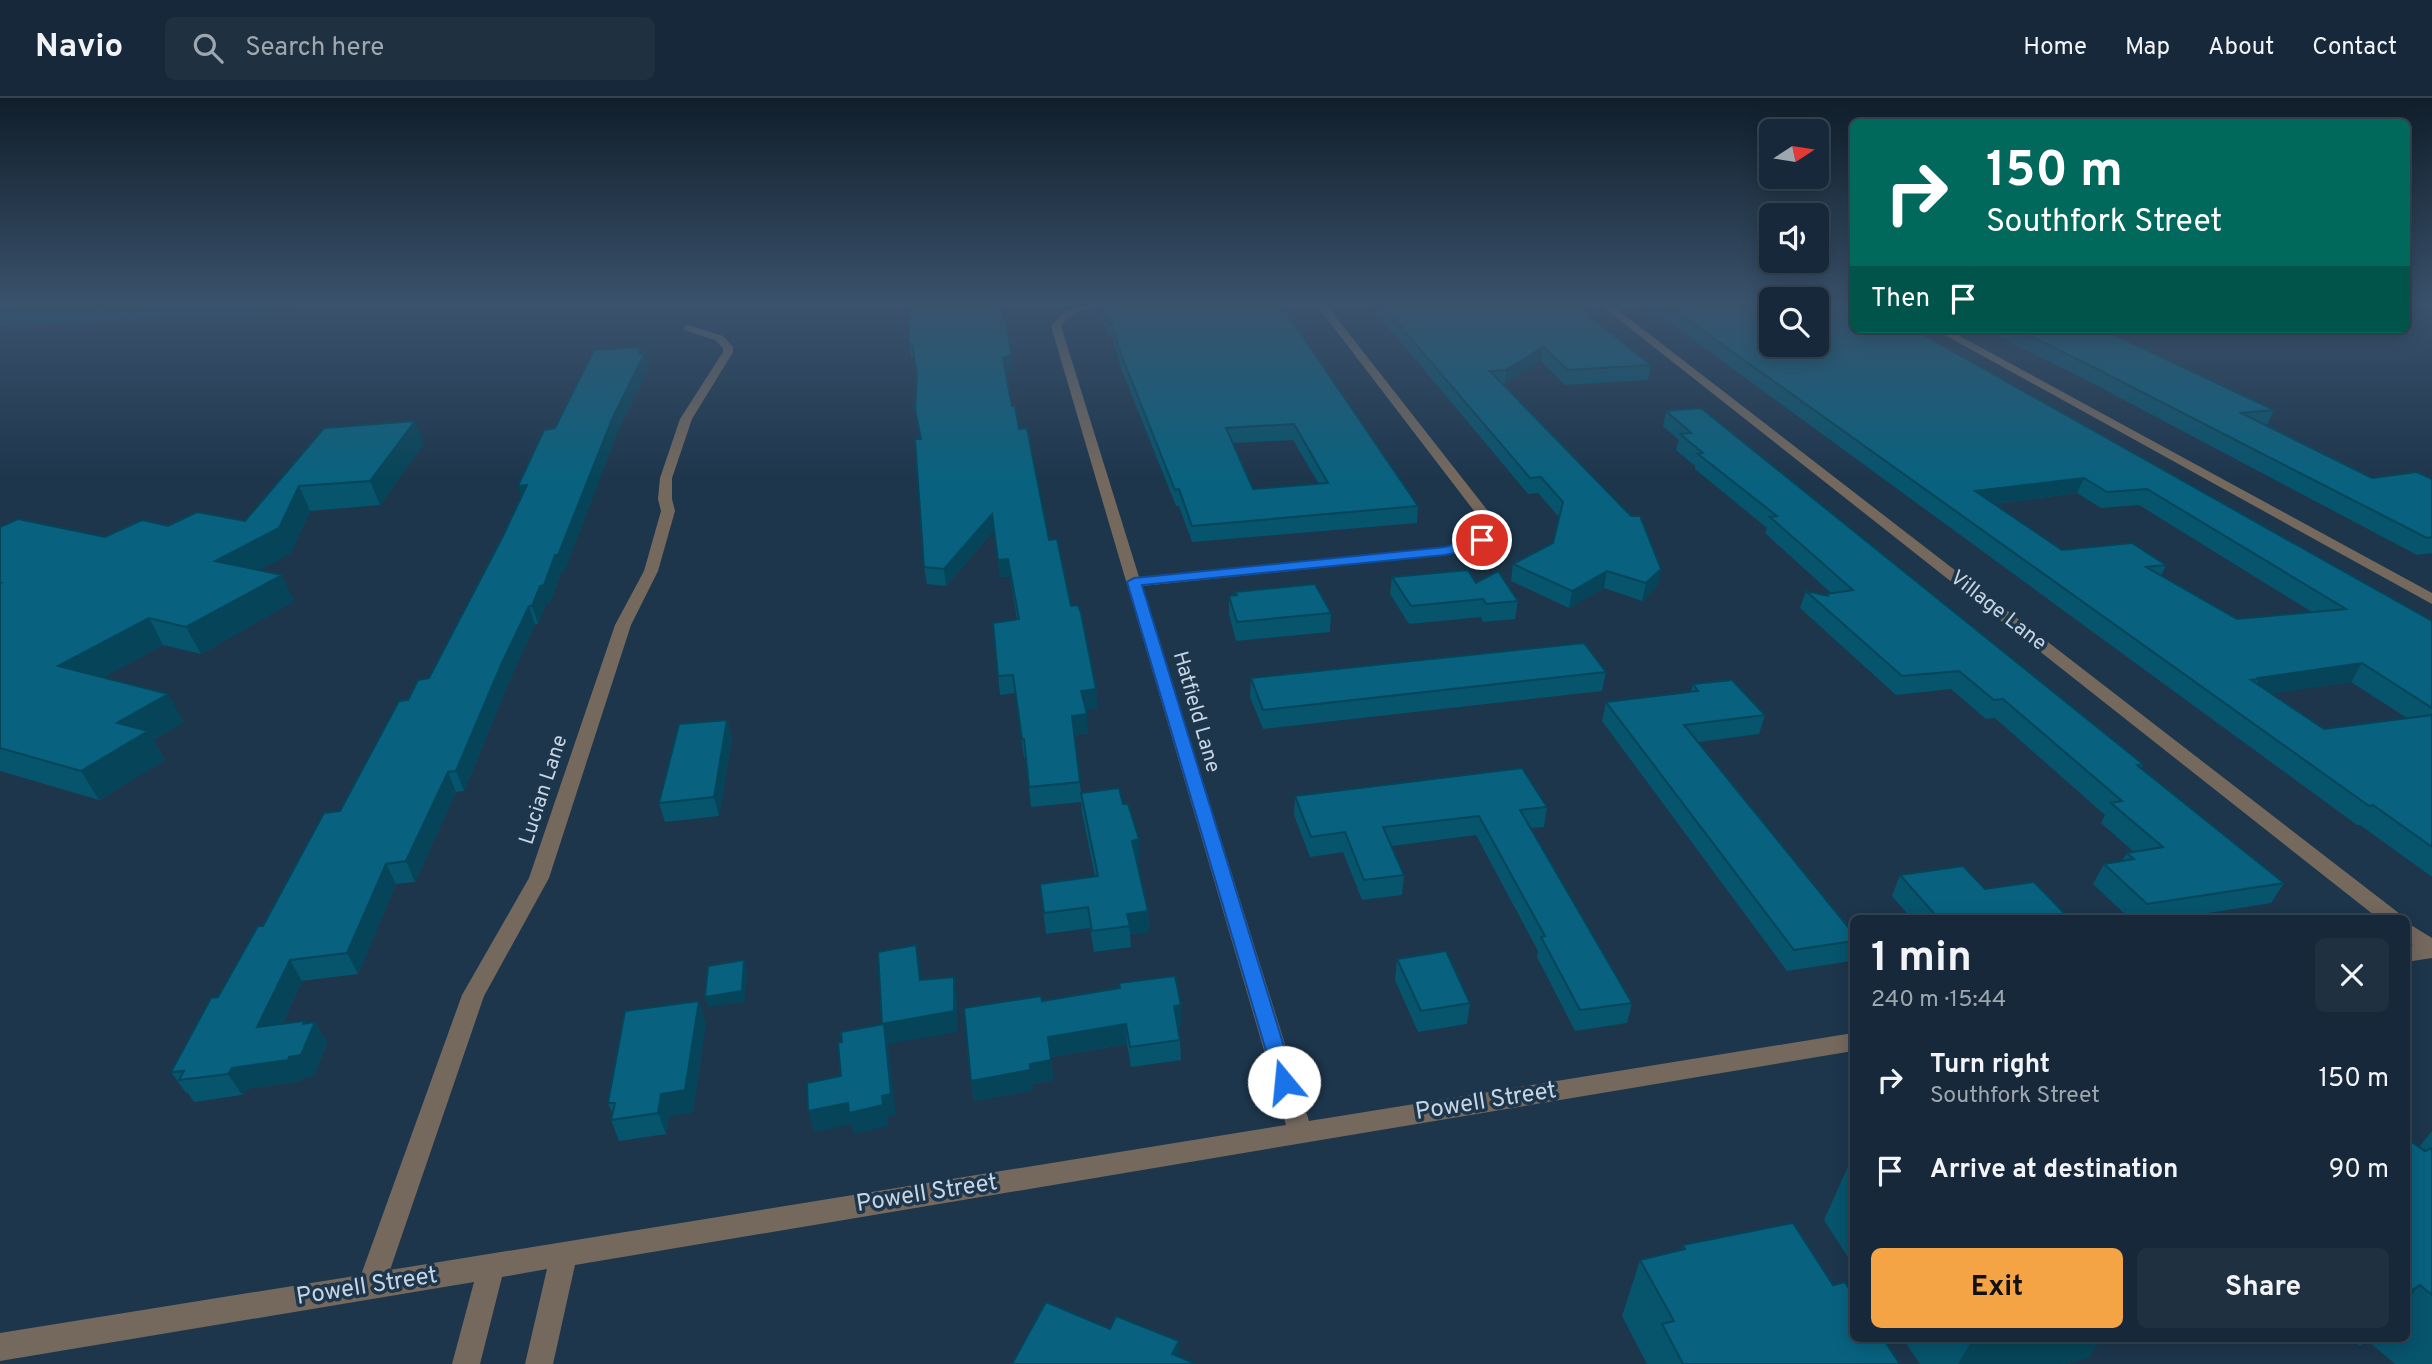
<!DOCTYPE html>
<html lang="en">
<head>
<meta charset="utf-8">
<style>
	body { margin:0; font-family:Overpass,sans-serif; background:#1f3041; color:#f1f3f6; height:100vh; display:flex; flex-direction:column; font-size:26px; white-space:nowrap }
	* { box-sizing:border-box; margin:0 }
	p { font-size:23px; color:#9ea6ae }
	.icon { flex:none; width:38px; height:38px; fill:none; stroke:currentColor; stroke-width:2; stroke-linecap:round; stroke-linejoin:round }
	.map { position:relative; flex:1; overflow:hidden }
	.details { position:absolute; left:1850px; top:817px; width:560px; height:427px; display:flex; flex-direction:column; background:#162839; border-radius:10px; box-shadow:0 4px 18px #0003,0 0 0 2px #354453 }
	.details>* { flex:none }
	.hud { position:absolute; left:1850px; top:21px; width:560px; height:214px; border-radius:10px; box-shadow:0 4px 18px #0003,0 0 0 2px #354453; background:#00695c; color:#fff; overflow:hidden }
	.needle { width:46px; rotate:78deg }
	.fabs { position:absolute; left:1759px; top:21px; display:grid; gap:14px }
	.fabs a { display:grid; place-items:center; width:70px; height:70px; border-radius:10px; background:#162839; box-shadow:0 4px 18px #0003,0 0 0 2px #354453; font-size:35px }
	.pin { position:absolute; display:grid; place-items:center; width:60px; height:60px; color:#fff; margin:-30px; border:4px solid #fff; border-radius:50%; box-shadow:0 2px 7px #0007 }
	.me { position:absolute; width:77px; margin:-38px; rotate:343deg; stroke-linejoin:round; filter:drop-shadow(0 0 5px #0008) }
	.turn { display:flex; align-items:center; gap:24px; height:147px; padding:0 21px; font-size:32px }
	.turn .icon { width:91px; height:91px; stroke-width:2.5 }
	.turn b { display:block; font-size:49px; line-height:60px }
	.then { display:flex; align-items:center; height:66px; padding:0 21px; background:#0003; gap:14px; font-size:26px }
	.round { display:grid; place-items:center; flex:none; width:74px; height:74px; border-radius:10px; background:#1f3041 }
	.head { display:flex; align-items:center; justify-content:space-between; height:119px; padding:0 21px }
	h1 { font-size:42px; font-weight:700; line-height:52px }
	.primary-button { display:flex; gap:14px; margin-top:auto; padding:14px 21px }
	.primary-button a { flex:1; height:80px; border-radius:10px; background:#f4a444; color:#111; font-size:28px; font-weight:700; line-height:80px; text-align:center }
	.primary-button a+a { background:#1f3041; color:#f1f3f6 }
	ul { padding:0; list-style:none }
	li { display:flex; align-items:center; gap:21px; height:91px; padding:0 21px }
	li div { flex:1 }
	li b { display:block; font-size:26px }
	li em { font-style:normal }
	header { display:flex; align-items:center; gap:42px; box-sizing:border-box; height:98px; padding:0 35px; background:#162839; border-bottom:2px solid #354453 }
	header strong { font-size:33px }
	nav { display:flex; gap:38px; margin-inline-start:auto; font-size:24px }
	.search { width:490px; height:63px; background:#1f3041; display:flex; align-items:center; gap:18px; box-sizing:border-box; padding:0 24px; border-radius:10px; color:#9ea6ae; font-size:26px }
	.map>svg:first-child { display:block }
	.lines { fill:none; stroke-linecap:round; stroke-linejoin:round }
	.minor { fill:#75695e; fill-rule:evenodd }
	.wall { fill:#07546d; fill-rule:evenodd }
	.shaded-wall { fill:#064559 }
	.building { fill:#08627f; stroke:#064559; stroke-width:2; fill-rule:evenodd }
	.route { fill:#1a73e8; stroke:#114b97; stroke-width:2 }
	.labels { text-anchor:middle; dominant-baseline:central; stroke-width:7; stroke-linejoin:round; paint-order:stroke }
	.street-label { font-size:21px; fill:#c6d5e3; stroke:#1d364c }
	.near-street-label { font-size:24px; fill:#c6d5e3; stroke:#1d364c }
</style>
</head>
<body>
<header>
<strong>Navio</strong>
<div class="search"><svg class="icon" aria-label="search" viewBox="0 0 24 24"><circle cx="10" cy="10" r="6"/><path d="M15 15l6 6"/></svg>Search here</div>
<nav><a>Home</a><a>Map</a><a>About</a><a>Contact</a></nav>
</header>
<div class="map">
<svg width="2432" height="1266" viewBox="0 0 2432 1266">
	<rect width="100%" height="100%" fill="#1d364c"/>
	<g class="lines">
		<path class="minor" d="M 1090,205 L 1140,205 L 1135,208 C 1111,209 1077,205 1061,228 L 1139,479 L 1445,449 C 1462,445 1479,443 1481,422 L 1318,209 L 1311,205 L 1325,205 L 1495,422 C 1493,449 1467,453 1445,457 L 1142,488 L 1309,1023 L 1853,935 L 1853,953 L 575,1167 L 553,1266 L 525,1266 L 547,1171 L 502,1179 L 480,1266 L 452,1266 L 474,1184 L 0,1263 L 0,1235 L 361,1177 L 462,897 L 529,780 L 615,527 L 644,473 L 661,413 L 658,401 L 660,380 L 680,321 L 723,254 L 723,250 L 715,242 L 684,232 L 683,230 L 688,227 L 723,238 L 733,249 L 733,254 L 692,321 L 672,380 L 672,401 L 675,413 L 658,473 L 631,527 L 549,780 L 484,898 L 390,1172 L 1286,1027 L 1051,228 L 1066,212 Z
			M 1598,205 L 1609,205 L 2400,816 L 2403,821 L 2379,821 Z
			M 1934,231 L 1947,231 L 2432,495 L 2432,506 Z
			M 2406,824 L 2432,840 L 2432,860 L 2406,864 L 2406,848 L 2413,847 L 2406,842 Z"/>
	</g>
	<path class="wall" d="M 0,205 L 294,205 L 286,213 L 129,222 L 128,221 L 0,228 Z
		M 909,205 L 1013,271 L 1006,274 L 1012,308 L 1019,331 L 1049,442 L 1071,508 L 1096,591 L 1097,610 L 1085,611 L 1088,635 L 1074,637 L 1081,695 L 1123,706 L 1139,741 L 1139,761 L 1136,762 L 1148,813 L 1149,834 L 1130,836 L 1131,849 L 1094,854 L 1090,830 L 1046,836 L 1040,786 L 1095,778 L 1082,715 L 1081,704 L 1031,709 L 1026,660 L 1024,660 L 1015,595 L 1000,597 L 998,578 L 1017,521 L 1010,478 L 1000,479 L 994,432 L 946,488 L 927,486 L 924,469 L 920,341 L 915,311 L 917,278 L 914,260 L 911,260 L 909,246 Z
		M 1098,205 L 1280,205 L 1418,408 L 1417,425 L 1192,444 L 1179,408 L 1176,408 L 1121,270 L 1112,238 L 1108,238 L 1098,212 ZM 1293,342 L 1319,386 L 1253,391 L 1232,345 Z
		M 1365,205 L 1573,205 L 1651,267 L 1648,282 L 1565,287 L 1541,263 L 1503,286 L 1661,471 L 1657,488 L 1642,503 L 1604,490 L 1569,510 L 1511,483 L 1513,466 L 1553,445 L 1559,419 L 1538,395 L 1528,396 L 1400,243 Z
		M 1643,205 L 1816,205 L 2432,523 L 2432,779 L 2360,727 L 2357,727 ZM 2077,395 L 2101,410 L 2139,407 L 2312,514 L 2237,521 L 2161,478 L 2166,467 L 2062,452 L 1994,406 ZM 2351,584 L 2407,620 L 2324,631 L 2271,595 Z
		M 1984,231 L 2102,231 L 2274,312 L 2267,327 L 2372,380 L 2432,381 L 2432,455 L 2417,457 L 2092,285 Z
		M 641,249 L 649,270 L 617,335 L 564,474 L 561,474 L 550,505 L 546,505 L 538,526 L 535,526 L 508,586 L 464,693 L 456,694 L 415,784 L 396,786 L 358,876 L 302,883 L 282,926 L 304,923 L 306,925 L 315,924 L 327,945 L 314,978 L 302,980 L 301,983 L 246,991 L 242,997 L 194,1004 L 188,995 L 186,995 L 171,974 L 263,828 L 340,713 L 408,602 L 429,580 L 502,440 L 555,330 Z
		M 1666,313 L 2143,666 L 2141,671 L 2284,785 L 2271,805 L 2171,821 L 2130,821 L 2093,786 L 2104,766 L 2122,763 L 2127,755 L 2134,754 L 2101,725 L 2105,717 L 1995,620 L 1986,621 L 1951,591 L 1896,597 L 1800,510 L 1806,493 L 1825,497 L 1826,496 L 1831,495 L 1765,435 L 1767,430 L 1695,371 L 1695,368 L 1676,352 L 1679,342 L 1663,328 Z
		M 324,330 L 424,346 L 380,407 L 310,413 L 291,455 L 259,472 L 294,503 L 201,556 L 163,547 L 104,579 L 184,624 L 153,642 L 165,662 L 99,702 L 0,673 L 0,429 L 105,439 L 168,428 L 245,423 Z
		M 1392,479 L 1476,485 L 1518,503 L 1515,521 L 1483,524 L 1481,519 L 1409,526 L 1390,496 Z
		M 1235,494 L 1331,515 L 1330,534 L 1236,543 L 1229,516 L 1229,498 L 1235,498 Z
		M 1606,574 L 1602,593 L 1263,631 L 1250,599 L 1251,580 Z
		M 1693,586 L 1765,617 L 1759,636 L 1698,644 L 1853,835 L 1853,858 L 1851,863 L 1787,873 L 1602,623 L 1606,604 L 1691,594 Z
		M 727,622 L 732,641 L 719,718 L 665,724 L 659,705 Z
		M 1295,698 L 1547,709 L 1544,729 L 1530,730 L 1632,905 L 1627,925 L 1575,933 L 1537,859 L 1538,853 L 1476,737 L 1392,748 L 1404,777 L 1402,797 L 1362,802 L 1343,754 L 1310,759 L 1294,717 Z
		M 1900,777 L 1985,791 L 2070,821 L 1912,821 L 1892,798 Z
		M 1397,861 L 1470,905 L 1467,926 L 1418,934 L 1395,882 Z
		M 1042,903 L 1181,907 L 1181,927 L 1177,928 L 1180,942 L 1181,962 L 1131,969 L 1127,946 L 1051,959 L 1053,982 L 1032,986 L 1033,992 L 974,1003 L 971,983 Z
		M 706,924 L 693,1014 L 669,1018 L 666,1036 L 619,1043 L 611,1022 L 612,1015 L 608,1005 Z
		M 2432,1033 L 2432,1266 L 2395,1266 L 2368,1243 L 2360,1248 L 2352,1241 L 2406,1241 L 2406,1040 L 2419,1049 Z
		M 1853,1065 L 1853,1167 L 1824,1122 L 1849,1066 Z
		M 1683,1147 L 1833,1187 L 1900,1266 L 1647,1266 L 1622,1218 L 1640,1162 L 1681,1153 Z
		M 1853,1168 L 1853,1185 L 1849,1178 Z
		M 1903,1241 L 2101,1241 L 2088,1260 L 2062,1266 L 1920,1266 Z"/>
	<path class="shaded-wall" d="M 282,205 L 294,205 L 286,213 Z
		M 641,249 L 643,258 L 645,255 L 649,270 L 617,335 L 564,474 L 561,474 L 550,505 L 546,505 L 538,526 L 532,508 L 540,488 L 555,457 Z
		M 1543,249 L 1541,263 L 1505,286 L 1506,272 Z
		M 1012,257 L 1013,271 L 1005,274 L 1003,260 Z
		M 415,323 L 424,346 L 380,407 L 370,383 Z
		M 2084,380 L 2077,395 L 1969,409 L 1975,393 Z
		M 527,387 L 523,404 L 518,388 Z
		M 299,388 L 310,413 L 291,455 L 228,489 L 215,463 Z
		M 992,416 L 994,432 L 946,488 L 944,471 Z
		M 1008,461 L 1010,478 L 1000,479 L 998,462 Z
		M 1661,471 L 1657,488 L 1642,503 L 1646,485 Z
		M 1607,473 L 1604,490 L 1569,510 L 1572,493 Z
		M 282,477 L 294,503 L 201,556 L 186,529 Z
		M 529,508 L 535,526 L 508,586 L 464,693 L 456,673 L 501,567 Z
		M 149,520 L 163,547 L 75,595 L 58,568 Z
		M 2362,565 L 2351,584 L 2250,598 L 2259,581 L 2258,580 Z
		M 1096,591 L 1097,610 L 1083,612 L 1081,593 Z
		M 168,596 L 184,624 L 153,642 L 165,662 L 99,702 L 81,673 L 117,625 Z
		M 1087,616 L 1088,635 L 1073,637 L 1072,618 Z
		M 727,622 L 732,641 L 719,718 L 714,699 Z
		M 448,674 L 456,694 L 415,784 L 406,763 Z
		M 1139,741 L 1139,761 L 1133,764 L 1132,743 Z
		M 386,766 L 396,786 L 358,876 L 347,855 Z
		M 1148,813 L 1149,834 L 1130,836 L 1127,816 Z
		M 916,847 L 920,867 L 923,902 L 920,882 Z
		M 290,862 L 302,883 L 270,950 L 257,929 Z
		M 744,862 L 747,873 L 745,904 L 708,909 L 705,899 Z
		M 954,879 L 957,899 L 957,934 L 888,946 L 896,1017 L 887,1019 L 888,1028 L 854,1036 L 852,1026 L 814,1034 L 808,1013 L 882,998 L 882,926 Z
		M 699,903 L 706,924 L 693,1014 L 669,1018 L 666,1036 L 658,1015 L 661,996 Z
		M 1181,907 L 1181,927 L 1175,928 L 1174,908 Z
		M 304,923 L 311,934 L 315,924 L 327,945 L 314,978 L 302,980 L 301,983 L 246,991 L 242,997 L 228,976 L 232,970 L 303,926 Z
		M 1126,926 L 1127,946 L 1050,959 L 1048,939 Z
		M 1051,962 L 1053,982 L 1032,986 L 1033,992 L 974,1003 L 971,983 L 1030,966 Z
		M 2420,1187 L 2406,1203 L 2406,1198 L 2412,1192 Z
		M 1973,1241 L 2101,1241 L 2088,1260 L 2062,1266 L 1958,1266 Z
		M 2367,1241 L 2371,1241 L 2360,1248 Z
		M 1179,1243 L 1179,1266 L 1172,1256 Z"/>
	<path class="building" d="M 0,205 L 186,205 L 122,209 L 124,207 L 0,214 Z
		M 909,205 L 1001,205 L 1012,257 L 1003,260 L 1012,308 L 1015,308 L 1019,331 L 1027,330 L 1049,442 L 1057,441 L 1071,508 L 1078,507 L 1081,515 L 1096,591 L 1081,593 L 1087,616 L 1072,618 L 1080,684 L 1029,689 L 1024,641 L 1022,641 L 1013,577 L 998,578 L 993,525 L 1019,521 L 1008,461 L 998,462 L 992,416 L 944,471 L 924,469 L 915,341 L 921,341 L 915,311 L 917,277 L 912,246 L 909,246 Z
		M 1100,205 L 1280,205 L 1418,408 L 1192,428 L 1179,391 L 1175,392 L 1121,256 L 1111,224 L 1107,224 ZM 1294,326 L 1328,385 L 1253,391 L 1226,330 Z
		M 1378,205 L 1573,205 L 1651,267 L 1568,272 L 1543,249 L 1506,272 L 1490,273 L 1631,418 L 1640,418 L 1661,471 L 1646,485 L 1607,473 L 1572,493 L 1513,466 L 1553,445 L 1563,404 L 1541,379 L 1530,380 L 1401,229 Z
		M 1664,205 L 1771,205 L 1771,247 L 1816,247 L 1816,205 L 1853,205 L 1853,231 L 1913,231 L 2432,523 L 2432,610 L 2362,565 L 2258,580 L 2259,581 L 2251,582 L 2324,631 L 2432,617 L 2432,749 L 2373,707 L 2369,708 ZM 2084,380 L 2107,394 L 2147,391 L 2346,511 L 2237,521 L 2146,469 L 2166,467 L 2132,445 L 2062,452 L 1975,393 Z
		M 2016,231 L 2102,231 L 2274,312 L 2241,315 L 2372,380 L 2417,374 L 2432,381 L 2432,439 L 2427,440 L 2097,271 Z
		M 641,249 L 639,256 L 645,255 L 613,319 L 558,457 L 555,457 L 544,487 L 540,488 L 532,508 L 529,508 L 501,567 L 456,673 L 448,674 L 406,763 L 386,766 L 347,855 L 290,862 L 257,929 L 304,923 L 303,926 L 315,924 L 301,957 L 289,959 L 288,962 L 232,970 L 228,976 L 179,982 L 184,973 L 171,974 L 211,900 L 218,899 L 258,828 L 263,828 L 324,715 L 340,713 L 399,603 L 408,602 L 418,582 L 429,580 L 502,440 L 527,387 L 518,388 L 544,332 L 555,330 L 594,252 Z
		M 1701,310 L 2143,666 L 2137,667 L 2284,785 L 2147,806 L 2104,766 L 2134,761 L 2127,755 L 2163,749 L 2111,705 L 2122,703 L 2003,601 L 1994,602 L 1959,573 L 1902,578 L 1806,493 L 1829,498 L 1826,496 L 1853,492 L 1770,419 L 1777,418 L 1698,356 L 1703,355 L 1680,336 L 1691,335 L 1688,332 L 1666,313 Z
		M 415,323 L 370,383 L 299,388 L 279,430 L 215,463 L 282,477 L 186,529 L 149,520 L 58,568 L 168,596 L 117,625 L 148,633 L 81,673 L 0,650 L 0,486 L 1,485 L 0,485 L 0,429 L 18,421 L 105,439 L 142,422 L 168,428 L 197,414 L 245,423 L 324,330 Z
		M 1468,472 L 1476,485 L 1498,473 L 1518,503 L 1486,506 L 1483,501 L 1411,508 L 1392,479 Z
		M 1315,486 L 1331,515 L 1237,524 L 1229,498 L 1237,497 L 1235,494 Z
		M 1584,545 L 1606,574 L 1263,612 L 1251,580 Z
		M 1732,582 L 1765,617 L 1684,627 L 1853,835 L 1853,843 L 1794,852 L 1606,604 L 1698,593 L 1693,586 Z
		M 727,622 L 714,699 L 659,705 L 679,626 Z
		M 1522,670 L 1547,709 L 1520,712 L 1632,905 L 1580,912 L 1541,839 L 1545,838 L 1479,718 L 1383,729 L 1404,777 L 1364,782 L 1345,734 L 1311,739 L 1295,698 Z
		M 1119,690 L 1123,706 L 1128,706 L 1139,741 L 1132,743 L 1148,813 L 1127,816 L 1130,828 L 1092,833 L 1088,809 L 1044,815 L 1040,786 L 1098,778 L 1081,695 Z
		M 1963,768 L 1985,791 L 2034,784 L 2070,821 L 1939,821 L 1900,777 Z
		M 916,847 L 920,882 L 954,879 L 954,913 L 882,926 L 878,854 Z
		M 1446,853 L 1470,905 L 1421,913 L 1397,861 Z
		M 744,862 L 742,893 L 705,899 L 708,868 Z
		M 1175,878 L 1181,907 L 1174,908 L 1180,942 L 1130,949 L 1126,926 L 1048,939 L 1051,962 L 1030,966 L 1030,972 L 971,983 L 964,910 L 1041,898 L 1042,903 L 1120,890 L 1119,885 Z
		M 699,903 L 685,992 L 661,996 L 658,1015 L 611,1022 L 615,1005 L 608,1005 L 625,913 Z
		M 884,926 L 891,996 L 882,998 L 883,1007 L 849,1015 L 848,1005 L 808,1013 L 807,985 L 841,978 L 838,945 L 842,944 L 841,934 Z
		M 2406,1040 L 2425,1053 L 2432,1050 L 2432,1197 L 2420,1187 L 2412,1192 L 2406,1187 Z
		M 1793,1125 L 1833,1187 L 1845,1184 L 1853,1197 L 1853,1241 L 1883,1241 L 1900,1266 L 1683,1266 L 1662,1226 L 1674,1223 L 1640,1162 L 1685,1151 L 1683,1147 Z
		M 1046,1204 L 1110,1231 L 1116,1218 L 1179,1243 L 1172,1256 L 1196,1266 L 1012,1266 Z"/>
	<linearGradient id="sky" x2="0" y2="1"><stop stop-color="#101e2a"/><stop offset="0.54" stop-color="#3a526c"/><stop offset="1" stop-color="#3a526c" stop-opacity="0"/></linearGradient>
	<rect width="2432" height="382" fill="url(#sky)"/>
	<path class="route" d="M 1482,438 L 1486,439 L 1486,444 L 1470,452 L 1445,457 L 1142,487 L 1295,984 L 1292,990 L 1284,993 L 1277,990 L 1127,484 L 1134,480 L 1445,449 Z"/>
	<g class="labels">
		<g class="street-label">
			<text transform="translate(1998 513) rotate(38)">Village Lane</text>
			<text transform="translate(1196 614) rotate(74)">Hatfield Lane</text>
			<text transform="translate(544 692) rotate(-72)">Lucian Lane</text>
		</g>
		<g class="near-street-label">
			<text transform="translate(1486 1004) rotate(-9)">Powell Street</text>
			<text transform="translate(927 1096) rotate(-9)">Powell Street</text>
			<text transform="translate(367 1189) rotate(-9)">Powell Street</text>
		</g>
	</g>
</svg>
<div class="fabs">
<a><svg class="needle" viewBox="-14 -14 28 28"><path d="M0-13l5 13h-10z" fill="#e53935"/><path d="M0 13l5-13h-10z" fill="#9ea6ae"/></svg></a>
<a><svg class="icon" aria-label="sound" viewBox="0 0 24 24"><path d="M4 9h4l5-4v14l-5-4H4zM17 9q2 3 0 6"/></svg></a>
<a><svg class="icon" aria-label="search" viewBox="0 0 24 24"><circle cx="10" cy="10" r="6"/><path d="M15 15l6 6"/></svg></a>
</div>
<div class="pin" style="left:1482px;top:442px;background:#d93025"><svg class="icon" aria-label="arrive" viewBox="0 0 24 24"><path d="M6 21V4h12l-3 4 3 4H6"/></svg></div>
<svg class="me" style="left:1284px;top:984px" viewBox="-20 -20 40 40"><circle r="19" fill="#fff"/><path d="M0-13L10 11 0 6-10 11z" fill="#1a73e8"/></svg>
<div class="hud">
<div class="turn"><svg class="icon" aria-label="right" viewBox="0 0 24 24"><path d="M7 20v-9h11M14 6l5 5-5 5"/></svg><div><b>150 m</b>Southfork Street</div></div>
<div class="then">Then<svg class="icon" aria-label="arrive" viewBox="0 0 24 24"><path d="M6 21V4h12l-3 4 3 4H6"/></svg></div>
</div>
<section class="details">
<div class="head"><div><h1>1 min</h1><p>240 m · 15:44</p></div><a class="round"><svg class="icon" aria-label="close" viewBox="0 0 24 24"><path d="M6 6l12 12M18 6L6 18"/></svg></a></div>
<ul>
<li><svg class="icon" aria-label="right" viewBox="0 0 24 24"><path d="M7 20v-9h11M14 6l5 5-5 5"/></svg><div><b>Turn right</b><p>Southfork Street</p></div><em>150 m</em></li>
<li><svg class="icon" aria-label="arrive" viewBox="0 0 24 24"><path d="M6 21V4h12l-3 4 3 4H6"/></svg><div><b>Arrive at destination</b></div><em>90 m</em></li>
</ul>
<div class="primary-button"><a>Exit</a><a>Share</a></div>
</section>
</div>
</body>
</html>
